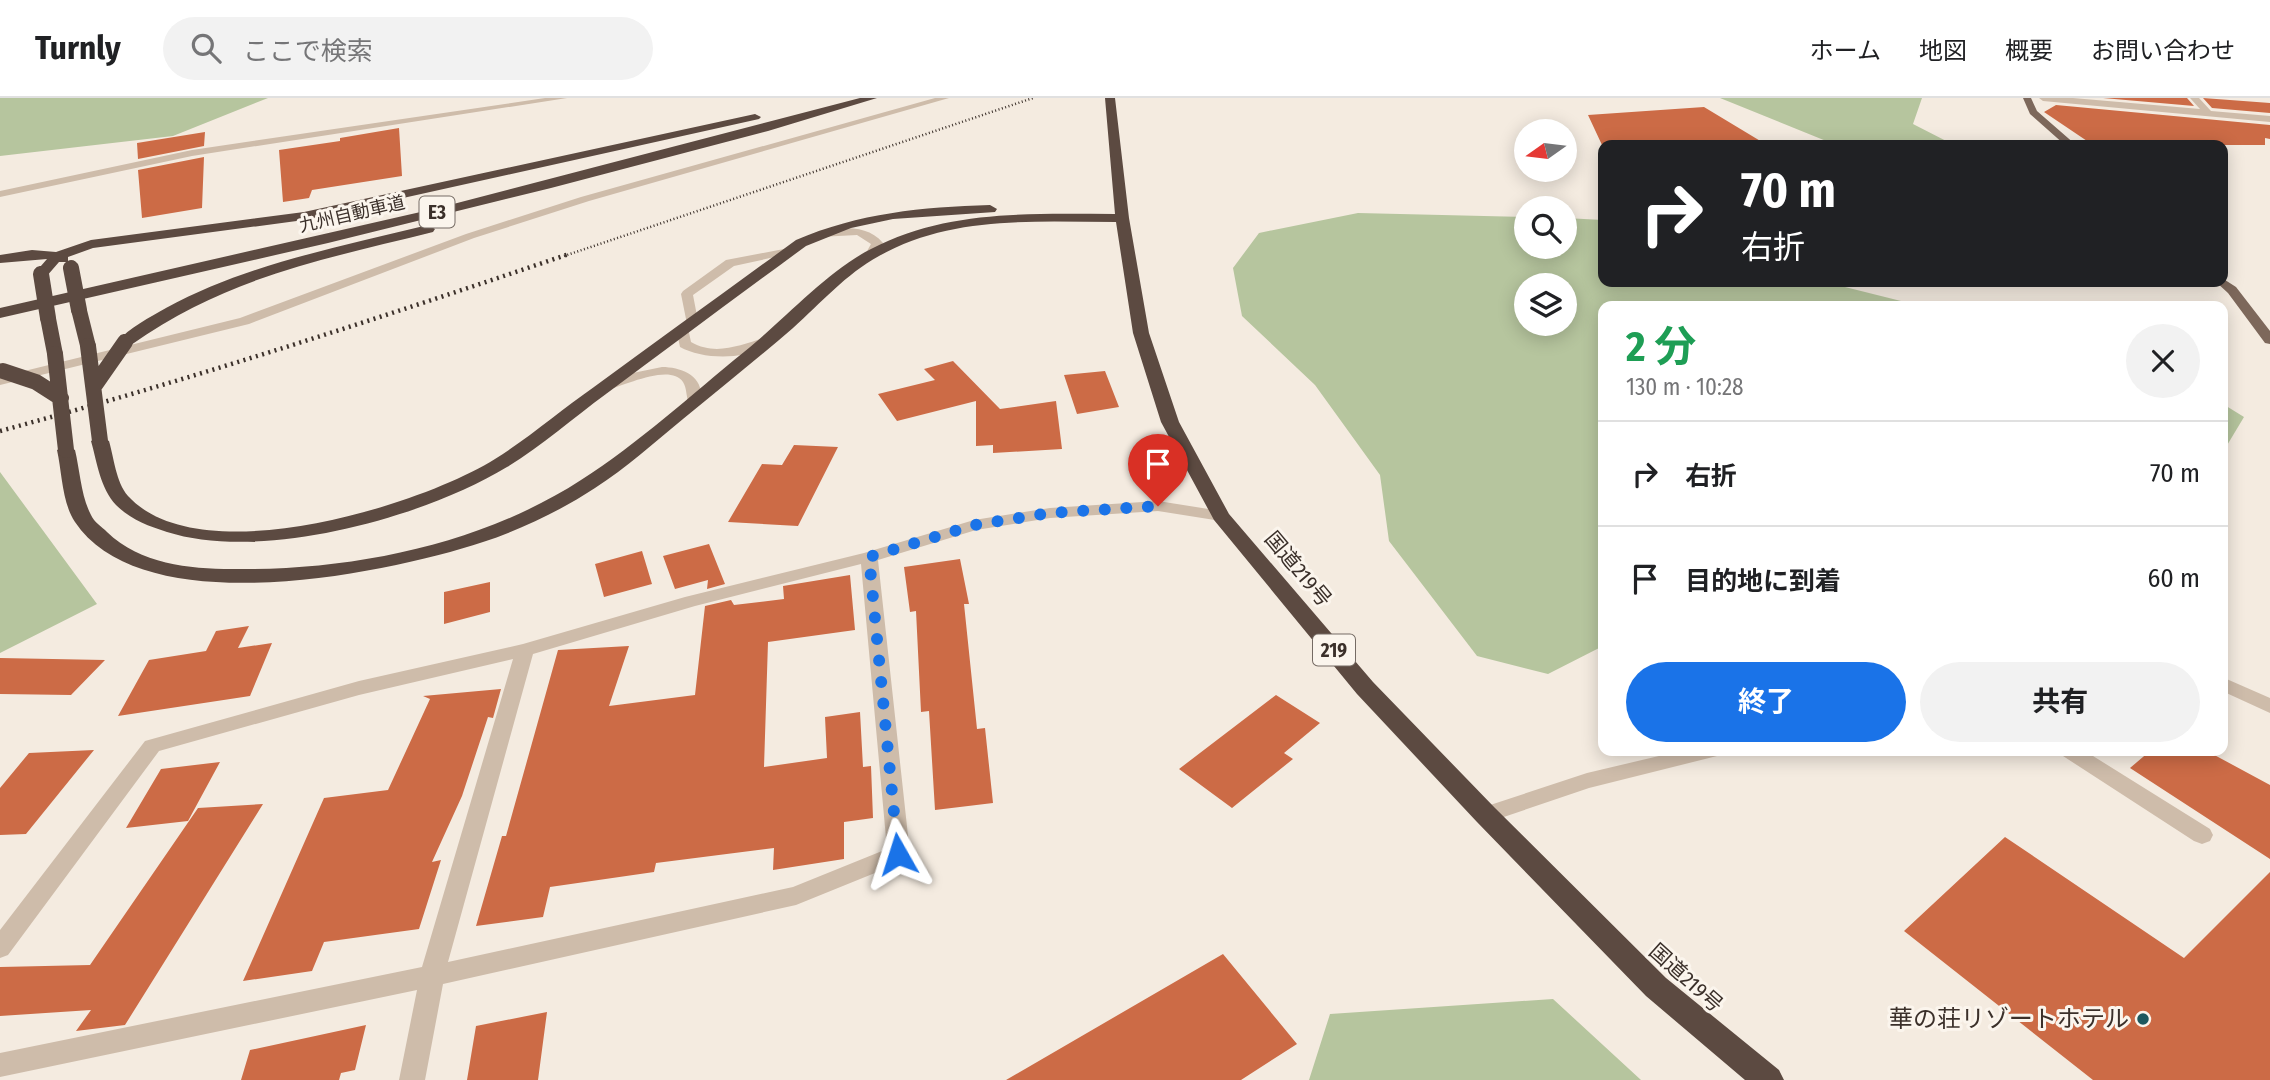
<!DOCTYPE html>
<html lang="ja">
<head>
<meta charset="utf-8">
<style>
	body { margin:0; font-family:"Fira Sans Condensed","Noto Sans JP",sans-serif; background:#f2f2f2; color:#202124; height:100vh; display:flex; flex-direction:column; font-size:26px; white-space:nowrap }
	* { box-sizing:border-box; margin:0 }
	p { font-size:23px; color:#757577 }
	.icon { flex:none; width:38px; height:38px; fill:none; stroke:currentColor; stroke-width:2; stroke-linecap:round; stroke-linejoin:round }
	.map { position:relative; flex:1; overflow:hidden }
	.sheet { position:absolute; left:1598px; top:203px; width:630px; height:455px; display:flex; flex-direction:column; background:#fff; border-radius:14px; box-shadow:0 4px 18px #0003 }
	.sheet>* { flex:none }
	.banner { position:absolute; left:1598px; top:42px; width:630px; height:147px; border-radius:14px; box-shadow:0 4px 18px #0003; background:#202124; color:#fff; overflow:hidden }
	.needle { width:46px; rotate:256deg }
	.tools { position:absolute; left:1514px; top:21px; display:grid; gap:14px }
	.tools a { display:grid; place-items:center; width:63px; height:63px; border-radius:50%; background:#fff; box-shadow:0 4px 18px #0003; font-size:35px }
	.pin { position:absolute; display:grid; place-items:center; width:60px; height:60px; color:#fff; margin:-72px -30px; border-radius:50% 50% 50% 0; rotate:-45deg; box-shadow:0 0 7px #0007 }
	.pin .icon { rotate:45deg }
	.me { position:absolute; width:77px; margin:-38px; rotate:354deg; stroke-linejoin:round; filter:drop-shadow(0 0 5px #0008) }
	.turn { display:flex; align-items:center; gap:24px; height:147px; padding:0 28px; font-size:32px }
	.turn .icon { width:91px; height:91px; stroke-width:2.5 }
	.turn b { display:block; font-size:49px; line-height:60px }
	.round { display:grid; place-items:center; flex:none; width:74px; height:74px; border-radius:37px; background:#f2f2f2 }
	.summary { display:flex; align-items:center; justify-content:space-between; height:119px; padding:0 28px }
	h1 { font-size:42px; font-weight:700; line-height:52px; color:#1e9e55 }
	.button { display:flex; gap:14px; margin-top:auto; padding:14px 28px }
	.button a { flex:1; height:80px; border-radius:42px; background:#1a73e8; color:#fff; font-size:28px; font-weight:700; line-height:80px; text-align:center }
	.button a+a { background:#f2f2f2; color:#202124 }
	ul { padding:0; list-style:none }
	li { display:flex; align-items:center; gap:21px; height:105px; padding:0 28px; border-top:2px solid #e0e0e0 }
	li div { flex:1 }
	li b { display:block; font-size:26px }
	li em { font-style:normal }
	header { display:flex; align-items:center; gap:42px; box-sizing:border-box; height:98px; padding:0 35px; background:#fff; border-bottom:2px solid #e0e0e0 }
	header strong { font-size:33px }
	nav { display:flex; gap:38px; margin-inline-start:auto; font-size:24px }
	.search { width:490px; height:63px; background:#f2f2f2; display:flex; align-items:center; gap:18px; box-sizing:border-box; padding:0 24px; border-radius:38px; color:#757577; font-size:26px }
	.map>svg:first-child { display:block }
	.green { fill:#b6c59e; fill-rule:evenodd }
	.building { fill:#cc6b46 }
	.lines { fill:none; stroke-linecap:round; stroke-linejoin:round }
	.minor { fill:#cebcaa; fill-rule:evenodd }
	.major { fill:#7d685b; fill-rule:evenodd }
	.highway { fill:#5c4a41; fill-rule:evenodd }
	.rail-far1 { stroke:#3b302a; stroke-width:2.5; stroke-dasharray:1 2.5; stroke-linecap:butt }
	.rail { stroke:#3b302a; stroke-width:4.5; stroke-dasharray:2 4.5; stroke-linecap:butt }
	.highway-bridge { stroke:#5c4a41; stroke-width:16 }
	.route { stroke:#1a73e8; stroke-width:12; stroke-dasharray:0 21.6 }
	.poi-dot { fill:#1d585f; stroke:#fbf5ed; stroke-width:2.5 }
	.labels { text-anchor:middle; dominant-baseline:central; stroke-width:6; stroke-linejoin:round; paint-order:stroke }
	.far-street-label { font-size:18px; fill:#3b302a; stroke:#fbf5ed }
	.shield { fill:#fbf5ed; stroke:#756b64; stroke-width:2 }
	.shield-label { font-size:19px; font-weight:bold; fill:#3b302a }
	.street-label { font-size:21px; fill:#3b302a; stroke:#fbf5ed }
	.near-poi-label { font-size:24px; fill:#3b302a; stroke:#fbf5ed; text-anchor:end }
</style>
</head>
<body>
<header>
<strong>Turnly</strong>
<div class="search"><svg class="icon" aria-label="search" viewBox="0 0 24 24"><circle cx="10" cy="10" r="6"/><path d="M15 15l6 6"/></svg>ここで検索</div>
<nav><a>ホーム</a><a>地図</a><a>概要</a><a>お問い合わせ</a></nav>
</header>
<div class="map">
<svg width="2270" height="982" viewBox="0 0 2270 982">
	<rect width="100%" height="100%" fill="#f4ebe0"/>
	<path class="green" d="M 0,0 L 268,0 L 173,38 L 0,58 Z
		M 1720,0 L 1922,0 L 1913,26 L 1954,47 L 1836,47 Z
		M 1358,115 L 1526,119 L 1526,149 L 1564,149 L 1565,120 L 1603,122 L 1603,184 L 1825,184 L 1921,208 L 1603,208 L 1603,548 L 1548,576 L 1477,558 L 1389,443 L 1380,377 L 1315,287 L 1242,218 L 1233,170 L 1259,135 ZM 1526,187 L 1564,187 L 1564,226 L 1526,226 Z
		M 2223,306 L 2244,319 L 2223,354 Z
		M 0,374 L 97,506 L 0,555 Z
		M 1553,901 L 1641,982 L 1309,982 L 1330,916 Z"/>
	<path class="building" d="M 2103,0 L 2187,0 L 2194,8 Z
		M 2203,0 L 2270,5 L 2270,15 L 2212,10 Z
		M 2056,7 L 2270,27 L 2270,41 L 2265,40 L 2265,47 L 2093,47 L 2044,14 Z
		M 1704,9 L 1767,47 L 1602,47 L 1588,17 Z
		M 399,30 L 402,78 L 312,92 L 309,100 L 283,104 L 279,52 L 340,43 L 340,40 Z
		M 205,34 L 204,48 L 138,61 L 137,45 Z
		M 204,59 L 202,110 L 142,120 L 138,72 Z
		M 953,263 L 1000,311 L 1056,303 L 1062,351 L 993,355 L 993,347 L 976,348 L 976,303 L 897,323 L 878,296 L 935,282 L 924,271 Z
		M 1105,273 L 1119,309 L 1077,316 L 1064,277 Z
		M 794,347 L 838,349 L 798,428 L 728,424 L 762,366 L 782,367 Z
		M 709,446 L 725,486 L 707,491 L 708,482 L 675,491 L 663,458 Z
		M 642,453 L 652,486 L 604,499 L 595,466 Z
		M 960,461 L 969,506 L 964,506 L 977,631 L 985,630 L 993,705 L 935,712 L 929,613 L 921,614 L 916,513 L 910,514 L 904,469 Z
		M 850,477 L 855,532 L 768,544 L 764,669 L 827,660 L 825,619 L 860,614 L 863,669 L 871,668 L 873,720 L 844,724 L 844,761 L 773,772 L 774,750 L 656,765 L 654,774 L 550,789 L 543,819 L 476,828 L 502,738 L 506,738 L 558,552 L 629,548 L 609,608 L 695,597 L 705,508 L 731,502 L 734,507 L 784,501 L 783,488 Z
		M 490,484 L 490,514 L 444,526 L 444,494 Z
		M 249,528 L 238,550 L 272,545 L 250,598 L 118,618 L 149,562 L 206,553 L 216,533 Z
		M 0,560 L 105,562 L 71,597 L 0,596 Z
		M 501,591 L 493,620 L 488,619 L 462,698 L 432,764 L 441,762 L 419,831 L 324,844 L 312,873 L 243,883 L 324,700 L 388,692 L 430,601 L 423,598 Z
		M 1276,597 L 1320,625 L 1284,655 L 1293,661 L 1232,710 L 1179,671 Z
		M 94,652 L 26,736 L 0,737 L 0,690 L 29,655 Z
		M 2150,653 L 2207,653 L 2270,687 L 2270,761 L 2130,670 Z
		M 220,664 L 188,723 L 126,730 L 161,671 Z
		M 263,706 L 125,927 L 76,933 L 91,912 L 0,918 L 0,869 L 90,867 L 198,710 Z
		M 2005,739 L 2184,860 L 2270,774 L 2270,982 L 2093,982 L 1904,833 Z
		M 1223,856 L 1297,946 L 1241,982 L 1006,982 Z
		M 547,914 L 538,982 L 467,982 L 476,928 Z
		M 366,927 L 355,972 L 341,975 L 339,982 L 241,982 L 250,952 Z"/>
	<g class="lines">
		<path class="minor" d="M 545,0 L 567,0 L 192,58 L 0,99 L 0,93 L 192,52 Z
			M 935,0 L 949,0 L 589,103 L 474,140 L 249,226 L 0,287 L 0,279 L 240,220 L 466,136 L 581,99 Z
			M 2039,0 L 2073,0 L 2200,11 L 2190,0 L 2199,0 L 2211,13 L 2270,18 L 2270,24 L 2043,3 Z
			M 842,130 C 858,130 872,132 883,145 L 876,157 L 868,157 L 866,155 L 871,146 L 857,137 L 819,139 L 813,136 L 819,133 Z
			M 789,150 L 795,153 L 793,155 L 734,168 L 693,197 L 698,223 L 692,227 L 687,226 L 681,196 L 683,193 L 726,162 Z
			M 682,226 L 688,230 L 691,244 C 717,259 742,246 768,239 L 775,243 C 753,262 705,263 680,249 L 676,230 Z
			M 662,269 C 683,269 708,280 699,306 L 689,306 C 686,299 687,290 683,284 C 670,265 624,288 607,292 L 600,288 L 628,276 Z
			M 1158,403 L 1221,413 L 1229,418 L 1221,423 L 1158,413 L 1050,420 L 976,432 L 878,462 L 910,756 L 907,762 L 796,807 L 443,886 L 425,982 L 399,982 L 417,892 L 0,979 L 0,955 L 422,869 L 513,561 L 359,597 L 159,653 L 8,857 L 0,860 L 0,832 L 145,643 L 359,583 L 523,546 L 685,499 L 864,455 L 974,422 L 1050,410 ZM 861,466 L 887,751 L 793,789 L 448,864 L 533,556 L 695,508 Z
			M 2222,579 L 2270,600 L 2270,615 L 2222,593 Z
			M 1680,653 L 1720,653 L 1717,658 L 1589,690 L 1486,725 L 1478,723 L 1475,717 L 1478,711 L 1587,675 Z
			M 2060,653 L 2085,653 L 2210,731 L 2213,737 L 2210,743 L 2202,746 L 2194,743 L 2063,658 Z"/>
		<path class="major" d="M 2023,0 L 2031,0 L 2037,13 L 2076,47 L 2065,47 L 2030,16 Z
			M 2222,180 L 2236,189 L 2270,233 L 2270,246 L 2265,245 L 2228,195 L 2216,184 L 2222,184 Z"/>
		<path class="highway" d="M 860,0 L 877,0 L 768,33 L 551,90 L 328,145 L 0,220 L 0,210 L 438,110 Z
			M 1105,0 L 1115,0 L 1129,120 L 1149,235 L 1179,324 L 1229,416 L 1373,584 L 1495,710 L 1666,880 L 1779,972 L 1784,982 L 1745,982 L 1646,898 L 1477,724 L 1357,596 L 1214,422 L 1161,324 L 1133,235 L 1116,124 C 1036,124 951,117 879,158 C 846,176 821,205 793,230 C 757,261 720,291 683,321 C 654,345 626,370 595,390 C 560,413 522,431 483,444 C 386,476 143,526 75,424 C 62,405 62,374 57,352 L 66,347 L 75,352 C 80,373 81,398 91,417 C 94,424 102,429 107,434 C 140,466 189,471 232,471 C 350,473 481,447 581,382 C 639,345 691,297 744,254 C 783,223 827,173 871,151 C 947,111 1032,116 1115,116 Z
			M 755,16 L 761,19 L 759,21 L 304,122 L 93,150 L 68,159 L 68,164 L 59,164 L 46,179 L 41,180 L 34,176 L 47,161 L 0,165 L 0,157 L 32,152 L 56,154 L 91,142 L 304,114 Z
			M 990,107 L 997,111 L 995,114 L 893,121 L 851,130 L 806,148 C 739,197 672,247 606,296 C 573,320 542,348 507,369 C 423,420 262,464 167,434 C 148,428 130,421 116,407 C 100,390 97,364 91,343 L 100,338 L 109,343 C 114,360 116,384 128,398 C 199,476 420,408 495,361 C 530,339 561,312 594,289 C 661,240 729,191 796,142 C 859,115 922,109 990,107 Z
			M 428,127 L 435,131 L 433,134 C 321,162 227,179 131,247 L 125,249 L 117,244 C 129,230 150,219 166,210 C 247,166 339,149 428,127 Z
			M 79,207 L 87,212 L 96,248 L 94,251 L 88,253 L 80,248 L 71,212 Z
			M 48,215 L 56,220 L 63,256 L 55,261 L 47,256 L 40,220 Z"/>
		<path class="rail-far1" d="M 564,158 L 1033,0"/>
		<path class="rail" d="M 0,333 C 193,281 380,220 569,156"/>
		<path class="highway-bridge" d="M 71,170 L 79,212
			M 41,176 L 48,220
			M 88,248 L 100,343
			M 55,256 L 66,352
			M 3,273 L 36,284 L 61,300
			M 95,287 L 125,244"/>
	</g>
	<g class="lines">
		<path class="route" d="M 898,756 L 869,459 L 974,427 L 1050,415 L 1158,408"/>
	</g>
	<circle class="poi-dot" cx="2143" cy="921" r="7"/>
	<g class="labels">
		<g class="far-street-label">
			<text transform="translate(352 116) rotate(-13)">九州自動車道</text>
		</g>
		<g class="shield">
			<rect x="419.5" y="98.5" width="35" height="31" rx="5"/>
			<rect x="1313" y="536.5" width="42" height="31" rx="5"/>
		</g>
		<g class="shield-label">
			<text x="437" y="114">E3</text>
			<text x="1334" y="552">219</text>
		</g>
		<g class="street-label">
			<text transform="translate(1298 471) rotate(50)">国道219号</text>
			<text transform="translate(1686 880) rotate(42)">国道219号</text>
		</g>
		<g class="near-poi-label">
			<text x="2129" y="921">華の荘リゾートホテル</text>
		</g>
	</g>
</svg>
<div class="tools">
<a><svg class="needle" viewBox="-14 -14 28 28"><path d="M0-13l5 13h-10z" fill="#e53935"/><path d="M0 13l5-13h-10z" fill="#757577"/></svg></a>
<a><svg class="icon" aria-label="search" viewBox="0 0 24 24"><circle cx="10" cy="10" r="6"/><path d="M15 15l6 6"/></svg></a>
<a><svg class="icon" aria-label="layers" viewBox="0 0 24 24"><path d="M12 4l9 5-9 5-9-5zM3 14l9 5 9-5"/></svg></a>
</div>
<div class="pin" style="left:1158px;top:408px;background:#d93025"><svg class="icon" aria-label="arrive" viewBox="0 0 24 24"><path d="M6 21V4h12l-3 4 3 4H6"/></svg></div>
<svg class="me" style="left:898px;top:756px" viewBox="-20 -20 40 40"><path d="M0-17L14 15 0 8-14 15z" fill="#1a73e8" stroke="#fff" stroke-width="4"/></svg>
<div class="banner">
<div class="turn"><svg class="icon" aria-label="right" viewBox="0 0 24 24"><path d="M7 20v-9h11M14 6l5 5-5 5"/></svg><div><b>70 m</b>右折</div></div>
</div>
<section class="sheet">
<div class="summary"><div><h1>2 分</h1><p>130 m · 10:28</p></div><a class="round"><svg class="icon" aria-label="close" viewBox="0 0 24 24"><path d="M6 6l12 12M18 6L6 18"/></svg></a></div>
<ul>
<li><svg class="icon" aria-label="right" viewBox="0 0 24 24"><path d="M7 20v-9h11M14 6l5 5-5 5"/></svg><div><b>右折</b></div><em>70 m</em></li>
<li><svg class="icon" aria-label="arrive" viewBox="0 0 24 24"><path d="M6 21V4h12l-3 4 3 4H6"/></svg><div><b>目的地に到着</b></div><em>60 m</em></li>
</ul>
<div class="button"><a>終了</a><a>共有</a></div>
</section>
</div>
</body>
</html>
